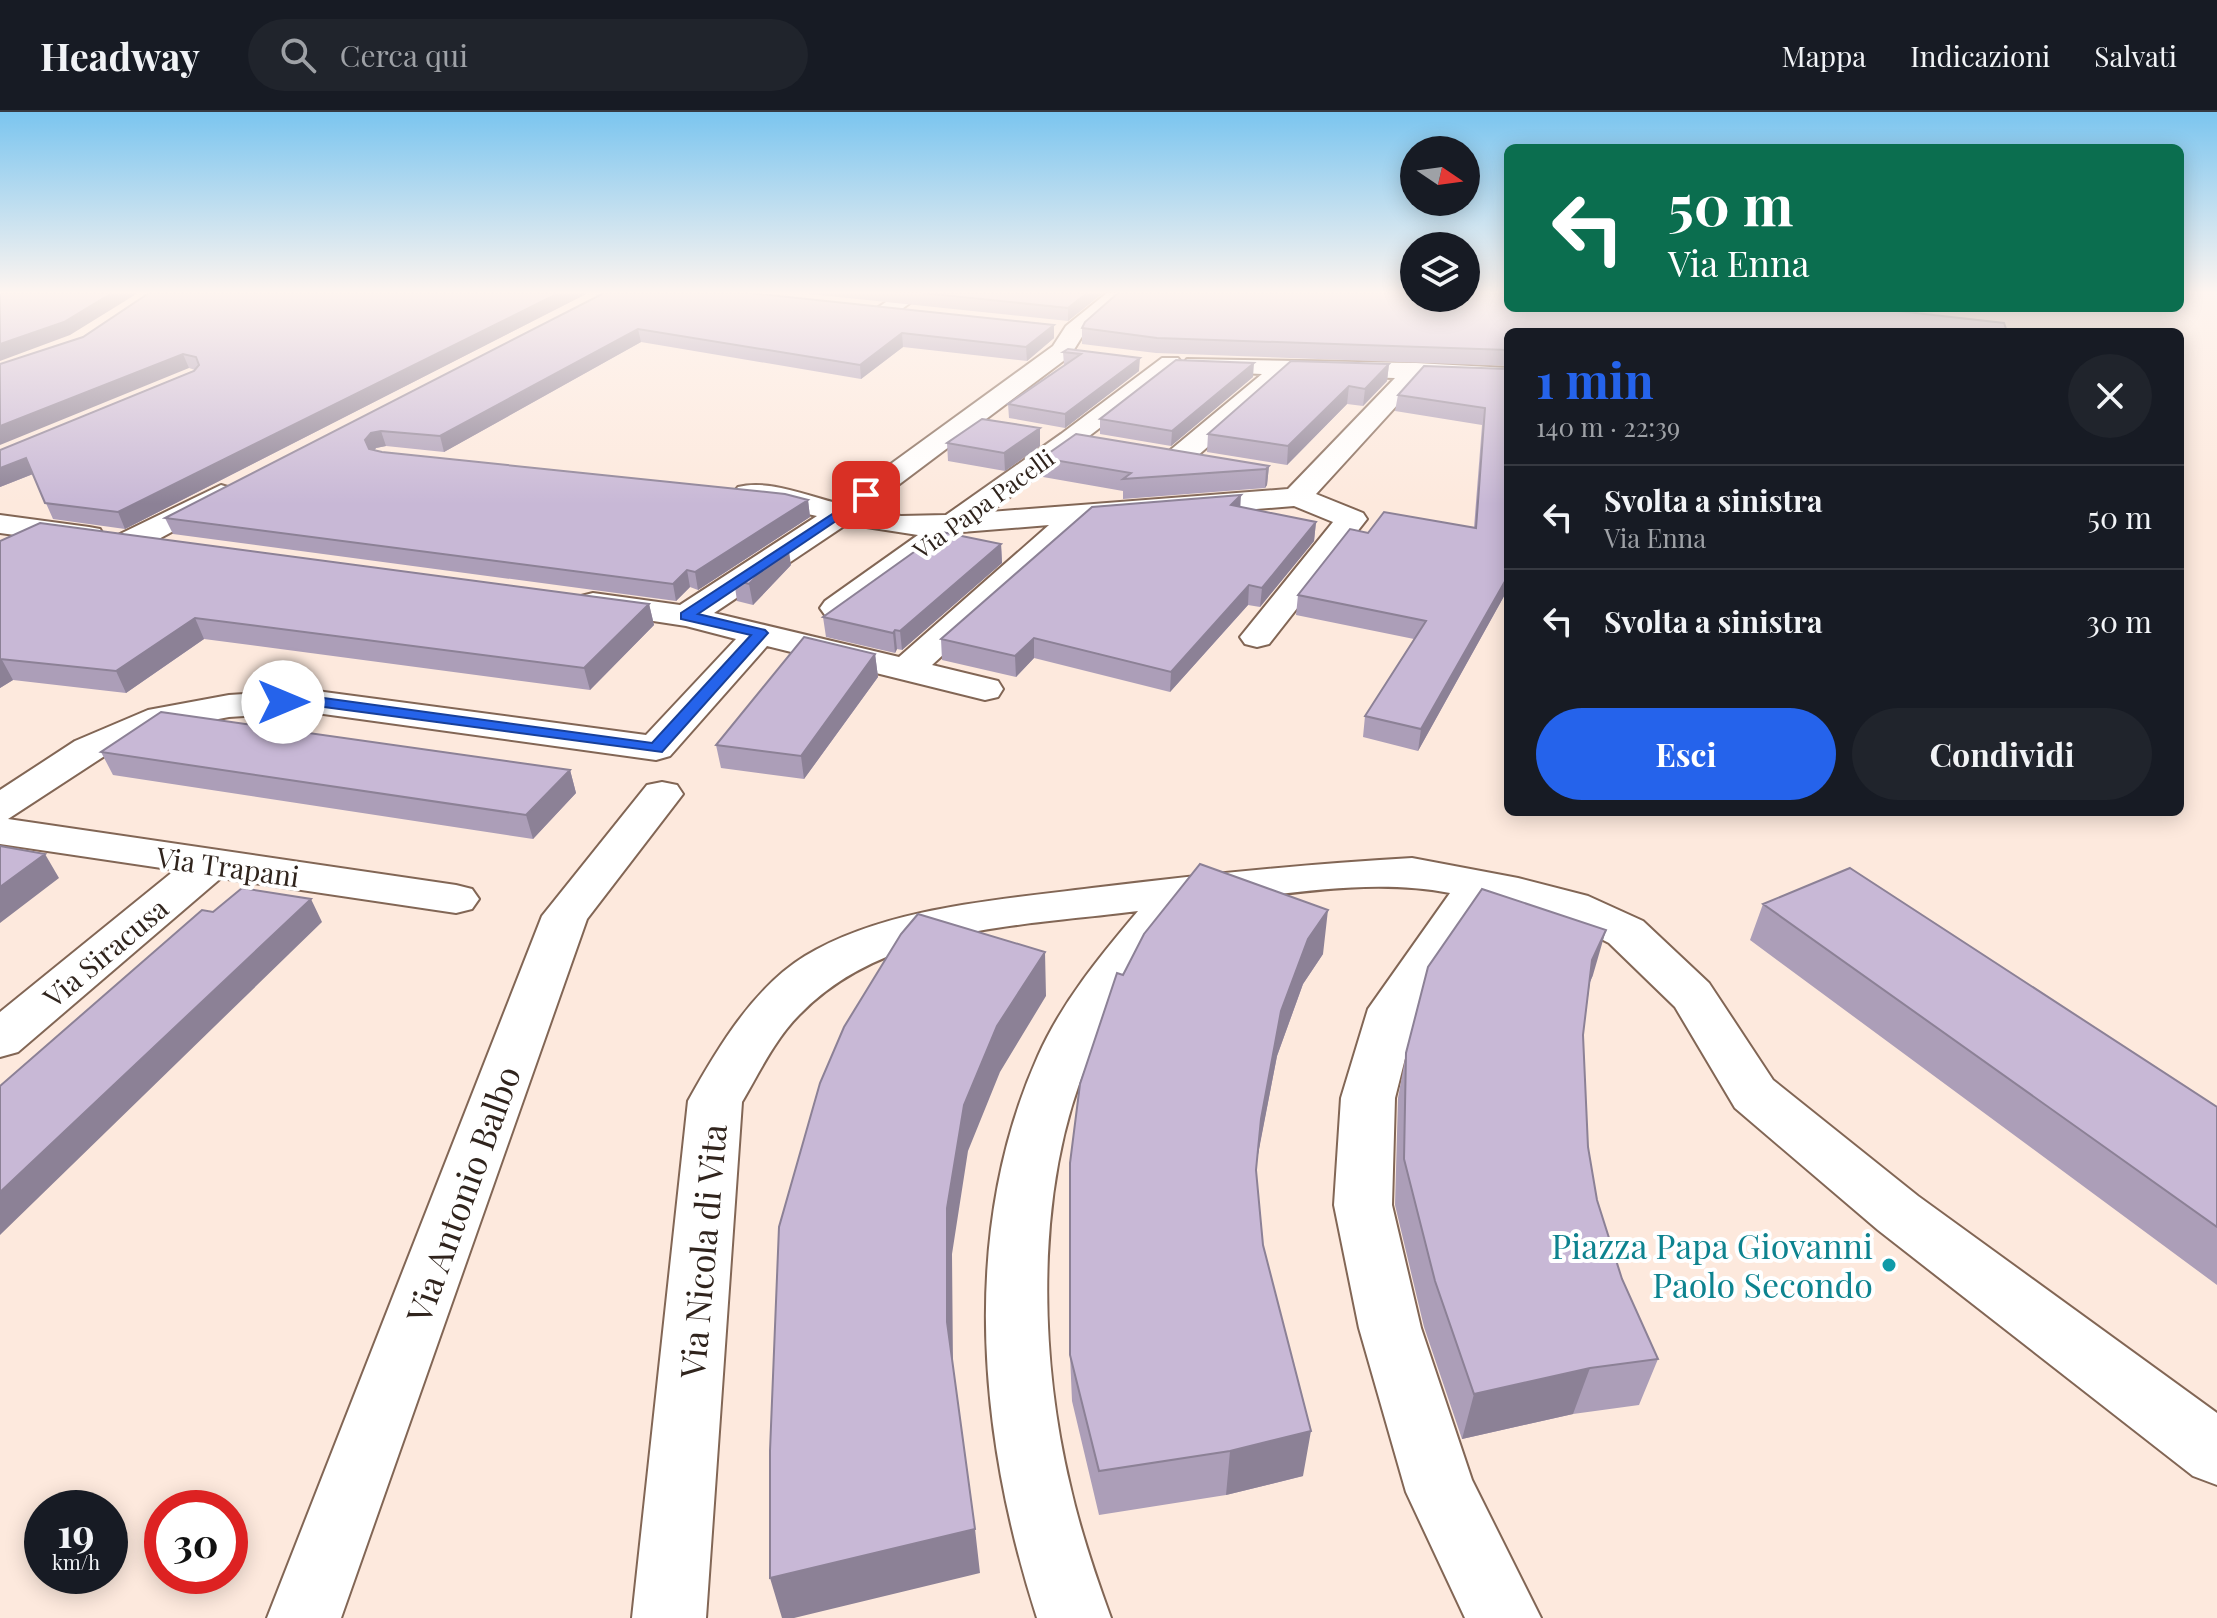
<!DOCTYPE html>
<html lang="it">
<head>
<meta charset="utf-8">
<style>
	body { margin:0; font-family:"Playfair Display",serif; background:#20242c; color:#f1f3f6; height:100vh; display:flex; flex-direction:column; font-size:30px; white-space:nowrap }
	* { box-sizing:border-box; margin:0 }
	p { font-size:26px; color:#9ea1a6 }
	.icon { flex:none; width:44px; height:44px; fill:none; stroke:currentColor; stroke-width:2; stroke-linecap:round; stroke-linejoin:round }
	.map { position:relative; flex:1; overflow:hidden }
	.details { position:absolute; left:1504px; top:216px; width:680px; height:488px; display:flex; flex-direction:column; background:#171b24; border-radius:12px; box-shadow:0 4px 20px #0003 }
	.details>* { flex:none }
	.guide { position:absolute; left:1504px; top:32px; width:680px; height:168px; border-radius:12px; box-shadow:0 4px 20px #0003; background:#0b6e4f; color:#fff; overflow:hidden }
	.needle { width:52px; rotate:103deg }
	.buttons { position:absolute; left:1400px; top:24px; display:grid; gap:16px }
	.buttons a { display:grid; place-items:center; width:80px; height:80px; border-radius:50%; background:#171b24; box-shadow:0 4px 20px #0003; font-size:40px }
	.speed { position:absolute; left:24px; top:1378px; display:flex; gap:16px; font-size:40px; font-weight:700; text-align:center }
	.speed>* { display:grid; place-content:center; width:104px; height:104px; border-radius:50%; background:#171b24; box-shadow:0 4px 20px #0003; line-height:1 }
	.speed small { font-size:20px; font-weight:400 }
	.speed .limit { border:12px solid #d22; background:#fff; color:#111 }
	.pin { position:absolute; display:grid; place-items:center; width:68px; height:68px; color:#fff; margin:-34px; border-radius:16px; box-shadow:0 4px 12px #0006 }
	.me { position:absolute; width:88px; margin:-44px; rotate:90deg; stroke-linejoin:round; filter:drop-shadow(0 0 6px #0008) }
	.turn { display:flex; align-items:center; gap:28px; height:168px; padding:0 32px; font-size:36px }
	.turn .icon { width:104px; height:104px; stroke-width:2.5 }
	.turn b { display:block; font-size:56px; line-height:68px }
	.round { display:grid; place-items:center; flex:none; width:84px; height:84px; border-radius:42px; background:#20242c }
	.overview { display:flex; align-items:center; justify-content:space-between; height:136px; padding:0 32px }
	h1 { font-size:48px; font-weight:700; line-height:60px; color:#2563eb }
	.button { display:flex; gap:16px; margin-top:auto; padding:16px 32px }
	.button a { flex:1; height:92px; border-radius:48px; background:#2563eb; color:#fff; font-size:32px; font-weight:700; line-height:92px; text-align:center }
	.button a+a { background:#20242c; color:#f1f3f6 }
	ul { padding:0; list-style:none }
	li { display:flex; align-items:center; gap:24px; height:104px; padding:0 32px; border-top:2px solid #363941 }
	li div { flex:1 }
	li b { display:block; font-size:30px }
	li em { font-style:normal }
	header { display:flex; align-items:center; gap:48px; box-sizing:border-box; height:112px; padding:0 40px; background:#171b24; border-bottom:2px solid #363941 }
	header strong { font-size:38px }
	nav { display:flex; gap:44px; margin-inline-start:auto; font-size:28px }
	.search { width:560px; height:72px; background:#20242c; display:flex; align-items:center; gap:20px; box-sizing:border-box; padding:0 28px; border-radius:44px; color:#9ea1a6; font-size:30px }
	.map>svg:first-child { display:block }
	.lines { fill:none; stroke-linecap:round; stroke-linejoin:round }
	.street-casing { stroke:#826655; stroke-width:4 }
	.street { fill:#fff; fill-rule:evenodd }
	.wall { fill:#ac9eb8 }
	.shaded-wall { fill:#8c8196 }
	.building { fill:#c8b8d6; stroke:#8c8196; stroke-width:2 }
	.route { fill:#2563eb; stroke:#184099; stroke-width:2 }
	.culture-dot { fill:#0f9aa8; stroke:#fff; stroke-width:3 }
	.labels { text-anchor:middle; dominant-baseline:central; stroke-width:8; stroke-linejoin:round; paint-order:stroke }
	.far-street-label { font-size:24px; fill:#30241d; stroke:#fff }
	.street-label { font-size:28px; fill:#30241d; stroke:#fff }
	.near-street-label { font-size:34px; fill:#30241d; stroke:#fff }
	.near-culture-label { font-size:34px; fill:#0d838f; stroke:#fff; text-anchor:end }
</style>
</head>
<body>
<header>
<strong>Headway</strong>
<div class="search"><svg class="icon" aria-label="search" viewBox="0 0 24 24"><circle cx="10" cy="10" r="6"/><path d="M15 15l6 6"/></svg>Cerca qui</div>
<nav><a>Mappa</a><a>Indicazioni</a><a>Salvati</a></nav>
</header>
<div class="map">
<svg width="2217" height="1506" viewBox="0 0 2217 1506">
	<rect width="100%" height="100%" fill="#fde9dd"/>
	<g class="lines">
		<defs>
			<path id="street" d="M 899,181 L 924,181 L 892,204 L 876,204 L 873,199 Z
				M 1107,181 L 1131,181 L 1083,223 L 1070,244 L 865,398 L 901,404 L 946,403 L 1061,322 L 1162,246 L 1178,246 L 1182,251 L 1178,256 L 990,400 L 1288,377 L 1395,266 L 1290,263 L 1188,352 L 1178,354 L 1168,352 L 1164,346 L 1168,340 L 1262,262 L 1195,259 L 1187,257 L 1183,252 L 1187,247 L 1416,251 L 1508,256 L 1508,270 L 1421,267 L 1316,382 L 1363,401 L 1367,407 L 1269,532 L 1257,535 L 1245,532 L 1240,525 L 1333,410 L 1294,394 L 1079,411 L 1081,414 L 1077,420 L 932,553 L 998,569 L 1003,577 L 998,585 L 985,588 L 767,534 L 670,644 L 656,648 L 309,600 L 229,605 L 171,616 L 103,645 L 8,707 L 456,773 L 472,777 L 479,787 L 472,797 L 456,801 L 221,766 L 18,940 L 0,945 L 0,900 L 175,758 L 0,732 L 0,678 L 75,629 L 148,598 L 229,583 L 309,578 L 646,623 L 736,527 L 686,514 L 581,498 L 576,491 L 581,484 L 593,481 L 680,493 L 817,404 L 738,387 L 733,381 L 738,375 C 768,367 807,384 837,391 L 1053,234 L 1066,214 ZM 847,412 L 918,423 L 825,489 L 820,496 L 825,503 L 837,506 L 849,503 L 962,420 L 1049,413 L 899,545 L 714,501 Z
				M 221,373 L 231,376 L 236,382 L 231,388 L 142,436 L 131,438 L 120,436 L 115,429 L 120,422 Z
				M 0,403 L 89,415 L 100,417 L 104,424 L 100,431 L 89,433 L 0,421 Z
				M 662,670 L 677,673 L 683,682 L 587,807 L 341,1506 L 267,1506 L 542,804 L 647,673 Z
				M 1412,746 L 1518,766 L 1588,784 L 1643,809 L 1709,871 L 1773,968 L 1918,1084 L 2217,1301 L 2217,1373 L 2193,1364 L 1878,1118 L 1735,996 L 1675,895 L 1609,831 L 1556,804 L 1491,789 L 1417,899 L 1395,986 L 1392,1093 L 1421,1216 L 1472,1368 L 1541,1506 L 1465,1506 L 1406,1380 L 1359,1216 L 1334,1093 L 1341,986 L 1368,897 L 1450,781 C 1367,765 1276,784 1192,793 C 1160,834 1125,875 1101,921 C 1034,1051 1037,1234 1070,1373 C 1080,1418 1095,1462 1111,1506 L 1037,1506 C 979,1326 959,1121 1038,944 C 1062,890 1100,844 1138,799 C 1023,814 885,814 799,903 C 775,927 759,961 742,990 L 706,1506 L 632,1506 L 688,989 C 717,937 753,876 805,844 C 886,795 1000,788 1092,776 C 1199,763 1305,752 1412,746 Z"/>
		</defs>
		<use href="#street" class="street-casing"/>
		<use href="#street" class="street"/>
	</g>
	<path class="wall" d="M 588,181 L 125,417 L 53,407 L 33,362 L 0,375 L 0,338 L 195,258 L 189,256 L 0,252 Z
		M 604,181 L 1054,213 L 1054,226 L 1027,249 L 903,235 L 861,267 L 641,230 L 444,340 L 386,334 L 376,336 L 375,338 L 382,340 L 808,388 L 810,405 L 698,478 L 690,475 L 676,489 L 173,422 L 165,406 Z
		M 800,181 L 1103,181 L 1068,209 Z
		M 1082,216 L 1508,220 L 1508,254 L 1156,241 L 1082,232 Z
		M 1068,237 L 1139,259 L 1065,316 L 1009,306 L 1008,292 L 1065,253 L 1064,253 L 1063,240 Z
		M 1389,252 L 1387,269 L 1363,294 L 1347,292 L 1287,353 L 1207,340 L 1208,322 Z
		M 1508,257 L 1508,477 L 1418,639 L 1363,625 L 1365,604 L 1414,527 L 1296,503 L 1298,483 L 1368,421 L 1474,416 L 1482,313 L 1395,299 L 1398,283 Z
		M 1253,265 L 1171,334 L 1100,322 L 1100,307 Z
		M 1040,316 L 1040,334 L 1005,359 L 948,349 L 947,331 Z
		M 1042,346 L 1269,354 L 1267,373 L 1265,376 L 1123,387 L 1123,379 L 1043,365 Z
		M 1240,395 L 1316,410 L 1314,429 L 1260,495 L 1248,493 L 1170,580 L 1034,546 L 1016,565 L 942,548 L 941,527 Z
		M 0,429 L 649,492 L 654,513 L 590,578 L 204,527 L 126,581 L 13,568 L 0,576 Z
		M 1001,432 L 1002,451 L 902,538 L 897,537 L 895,541 L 826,525 L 823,505 Z
		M 791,453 L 753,493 L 737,489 L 734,468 Z
		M 875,542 L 878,565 L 804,667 L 721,656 L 716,633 Z
		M 101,640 L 570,658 L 576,681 L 533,727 L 113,663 Z
		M 1763,792 L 2217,995 L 2217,1173 L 1750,828 Z
		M 1323,842 L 1303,872 L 1277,944 L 1257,1046 L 1256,1058 L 1263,1133 L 1303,1364 L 1226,1383 L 1099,1403 L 1072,1289 L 1070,1243 L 1123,863 Z
		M 1593,863 L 1590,870 L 1583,923 L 1588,1035 L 1597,1088 L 1622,1167 L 1658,1247 L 1639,1293 L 1573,1302 L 1462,1327 L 1424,1215 L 1395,1093 L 1398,986 L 1406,941 Z"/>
	<path class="shaded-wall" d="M 112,181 L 138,181 L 70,223 L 0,249 L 0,232 Z
		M 559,181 L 588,181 L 125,417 L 118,400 Z
		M 1087,181 L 1103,181 L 1068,209 L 1068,196 Z
		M 1054,213 L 1054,226 L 1027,249 L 1026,235 Z
		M 638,217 L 641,230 L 444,340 L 440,324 Z
		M 902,221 L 903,235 L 861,267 L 860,253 Z
		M 183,242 L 189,256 L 0,333 L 0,314 Z
		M 1140,246 L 1139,259 L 1065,316 L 1065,302 Z
		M 1254,251 L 1253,265 L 1171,334 L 1172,319 Z
		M 1389,252 L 1387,269 L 1363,294 L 1365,277 Z
		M 1349,274 L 1347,292 L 1287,353 L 1288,334 Z
		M 1040,316 L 1040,334 L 1005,359 L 1004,341 Z
		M 381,319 L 386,334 L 376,336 L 370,343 L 365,328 L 371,321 Z
		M 26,346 L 33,362 L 0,375 L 0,356 Z
		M 1269,354 L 1267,373 L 1265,376 L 1266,357 Z
		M 1241,383 L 1240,401 L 1231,393 Z
		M 808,388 L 810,405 L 698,478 L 695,460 Z
		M 1316,410 L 1314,429 L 1260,495 L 1262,476 Z
		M 788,432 L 791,453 L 753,493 L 749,472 Z
		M 1001,432 L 1002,451 L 902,538 L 900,519 Z
		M 687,458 L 690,475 L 676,489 L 673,472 Z
		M 1508,464 L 1508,477 L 1418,639 L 1421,617 Z
		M 1249,473 L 1248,493 L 1170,580 L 1171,560 Z
		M 649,492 L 654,513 L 590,578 L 584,556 Z
		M 195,506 L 204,527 L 126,581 L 116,559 Z
		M 895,518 L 897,537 L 895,541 L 893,521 Z
		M 1034,526 L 1034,546 L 1016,565 L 1015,544 Z
		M 875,542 L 878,565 L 804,667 L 801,644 Z
		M 1,546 L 13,568 L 0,576 L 0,547 Z
		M 570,658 L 576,681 L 533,727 L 526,703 Z
		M 45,742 L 59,766 L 0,811 L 0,775 Z
		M 311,787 L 322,810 L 0,1123 L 0,1080 Z
		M 1328,798 L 1323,842 L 1303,872 L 1277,944 L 1256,1053 L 1261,1007 L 1281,899 L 1308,827 Z
		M 1606,818 L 1593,863 L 1580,893 L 1592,848 Z
		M 1045,840 L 1046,884 L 1000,960 L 968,1039 L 952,1142 L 953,1256 L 947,1210 L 947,1096 L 964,993 L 997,914 Z
		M 1590,1256 L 1573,1302 L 1462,1327 L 1474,1282 Z
		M 1311,1319 L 1303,1364 L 1226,1383 L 1230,1339 Z
		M 975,1417 L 980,1461 L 794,1506 L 782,1506 L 770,1466 Z"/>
	<path class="building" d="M 0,181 L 112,181 L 64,210 L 0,232 Z
		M 149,181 L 559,181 L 118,400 L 45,391 L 26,346 L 0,356 L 0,338 L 194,259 L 199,253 L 196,245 L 183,242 L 0,314 L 0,252 L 83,225 Z
		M 604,181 L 749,181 L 1054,213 L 1026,235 L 902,221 L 860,253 L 638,217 L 440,324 L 381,319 L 371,321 L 365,328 L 369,337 L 382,340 L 785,382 L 808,388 L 695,460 L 687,458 L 673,472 L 165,406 Z
		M 923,181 L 1087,181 L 1068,196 Z
		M 1118,181 L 1414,181 L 1414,186 L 1466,186 L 1466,181 L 1508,181 L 1508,196 L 1871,196 L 2004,211 L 2007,220 L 1508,220 L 1508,238 L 1157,226 L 1082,216 L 1085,210 Z
		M 1068,237 L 1140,246 L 1065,302 L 1008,292 L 1081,242 L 1063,240 Z
		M 1176,248 L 1254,251 L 1172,319 L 1100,307 Z
		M 1291,249 L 1389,252 L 1365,277 L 1349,274 L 1288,334 L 1208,322 Z
		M 1424,254 L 1508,257 L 1508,464 L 1421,617 L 1365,604 L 1426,509 L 1298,483 L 1350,417 L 1368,421 L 1384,400 L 1476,416 L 1485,296 L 1398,283 Z
		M 982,307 L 1040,316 L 1004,341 L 947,331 Z
		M 1076,322 L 1269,354 L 1266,357 L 1123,367 L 1131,361 L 1042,346 Z
		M 1241,383 L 1231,393 L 1316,410 L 1262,476 L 1249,473 L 1171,560 L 1034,526 L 1015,544 L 941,527 L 1092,395 Z
		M 40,411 L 649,492 L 584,556 L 195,506 L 116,559 L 0,547 L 0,429 Z
		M 942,420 L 1001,432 L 900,519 L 895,518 L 893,521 L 823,505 Z
		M 788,432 L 749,472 L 734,468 Z
		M 804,525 L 875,542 L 801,644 L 716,633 Z
		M 161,600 L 570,658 L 526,703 L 101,640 Z
		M 0,734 L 45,742 L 0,775 Z
		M 1200,752 L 1328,798 L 1308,827 L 1281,899 L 1261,1007 L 1256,1058 L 1263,1133 L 1311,1319 L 1230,1339 L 1099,1359 L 1070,1243 L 1070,1051 L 1080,972 L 1117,861 L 1123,863 L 1144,822 Z
		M 1850,756 L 2217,995 L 2217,1115 L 1763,792 Z
		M 242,776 L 311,787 L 0,1080 L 0,974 L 202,798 L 213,800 Z
		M 1482,777 L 1606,818 L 1592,848 L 1583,923 L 1588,1035 L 1597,1088 L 1622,1167 L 1658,1247 L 1590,1256 L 1474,1282 L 1435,1169 L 1404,1047 L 1406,941 L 1428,855 Z
		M 918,802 L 1045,840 L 997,914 L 964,993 L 947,1096 L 947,1210 L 975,1417 L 770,1466 L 770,1339 L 779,1115 L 820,971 L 844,915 L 901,822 Z"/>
	<linearGradient id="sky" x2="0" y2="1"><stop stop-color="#7bc5ef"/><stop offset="0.46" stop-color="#fef5f0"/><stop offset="1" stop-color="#fef5f0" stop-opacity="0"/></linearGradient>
	<rect width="2217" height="392" fill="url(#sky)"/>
	<path class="route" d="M 866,380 L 870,381 L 870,386 L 698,502 L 765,518 L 768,521 L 662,640 L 309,593 L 283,595 L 275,590 L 283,586 L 309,584 L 652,631 L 751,523 L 681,507 L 681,501 Z"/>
	<circle class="culture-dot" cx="1889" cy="1153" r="8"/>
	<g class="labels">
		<g class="far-street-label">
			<text transform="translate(983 391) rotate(-36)">Via Papa Pacelli</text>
		</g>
		<g class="street-label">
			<text transform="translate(228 754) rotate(8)">Via Trapani</text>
			<text transform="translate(105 840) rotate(-40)">Via Siracusa</text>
		</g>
		<g class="near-street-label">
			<text transform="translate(462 1082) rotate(-70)">Via Antonio Balbo</text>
			<text transform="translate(702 1139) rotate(-85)">Via Nicola di Vita</text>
		</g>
		<g class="near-culture-label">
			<text x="1873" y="1133">Piazza Papa Giovanni<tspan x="1873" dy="39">Paolo Secondo</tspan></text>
		</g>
	</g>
</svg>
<div class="buttons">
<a><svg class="needle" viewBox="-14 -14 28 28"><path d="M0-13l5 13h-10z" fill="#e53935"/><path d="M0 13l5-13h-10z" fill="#9ea1a6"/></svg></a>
<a><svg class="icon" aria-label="layers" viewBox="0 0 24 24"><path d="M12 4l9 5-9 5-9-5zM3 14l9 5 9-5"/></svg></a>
</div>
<div class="speed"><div>19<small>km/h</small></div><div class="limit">30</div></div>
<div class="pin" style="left:866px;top:383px;background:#d93025"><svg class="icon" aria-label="arrive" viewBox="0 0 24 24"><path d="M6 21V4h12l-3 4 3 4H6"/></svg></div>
<svg class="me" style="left:283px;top:590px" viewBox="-20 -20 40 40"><circle r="19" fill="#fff"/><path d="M0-13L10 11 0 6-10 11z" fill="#2563eb"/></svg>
<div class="guide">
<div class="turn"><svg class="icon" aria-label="left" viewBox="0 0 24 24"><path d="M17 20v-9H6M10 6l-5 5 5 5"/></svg><div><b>50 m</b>Via Enna</div></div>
</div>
<section class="details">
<div class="overview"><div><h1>1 min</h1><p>140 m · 22:39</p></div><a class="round"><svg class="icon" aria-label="close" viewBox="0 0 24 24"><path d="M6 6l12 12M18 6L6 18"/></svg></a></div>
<ul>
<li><svg class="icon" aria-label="left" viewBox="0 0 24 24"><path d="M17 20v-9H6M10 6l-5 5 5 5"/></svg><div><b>Svolta a sinistra</b><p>Via Enna</p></div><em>50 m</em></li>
<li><svg class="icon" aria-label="left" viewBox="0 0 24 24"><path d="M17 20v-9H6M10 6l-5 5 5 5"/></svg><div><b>Svolta a sinistra</b></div><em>30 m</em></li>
</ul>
<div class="button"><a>Esci</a><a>Condividi</a></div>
</section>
</div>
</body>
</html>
